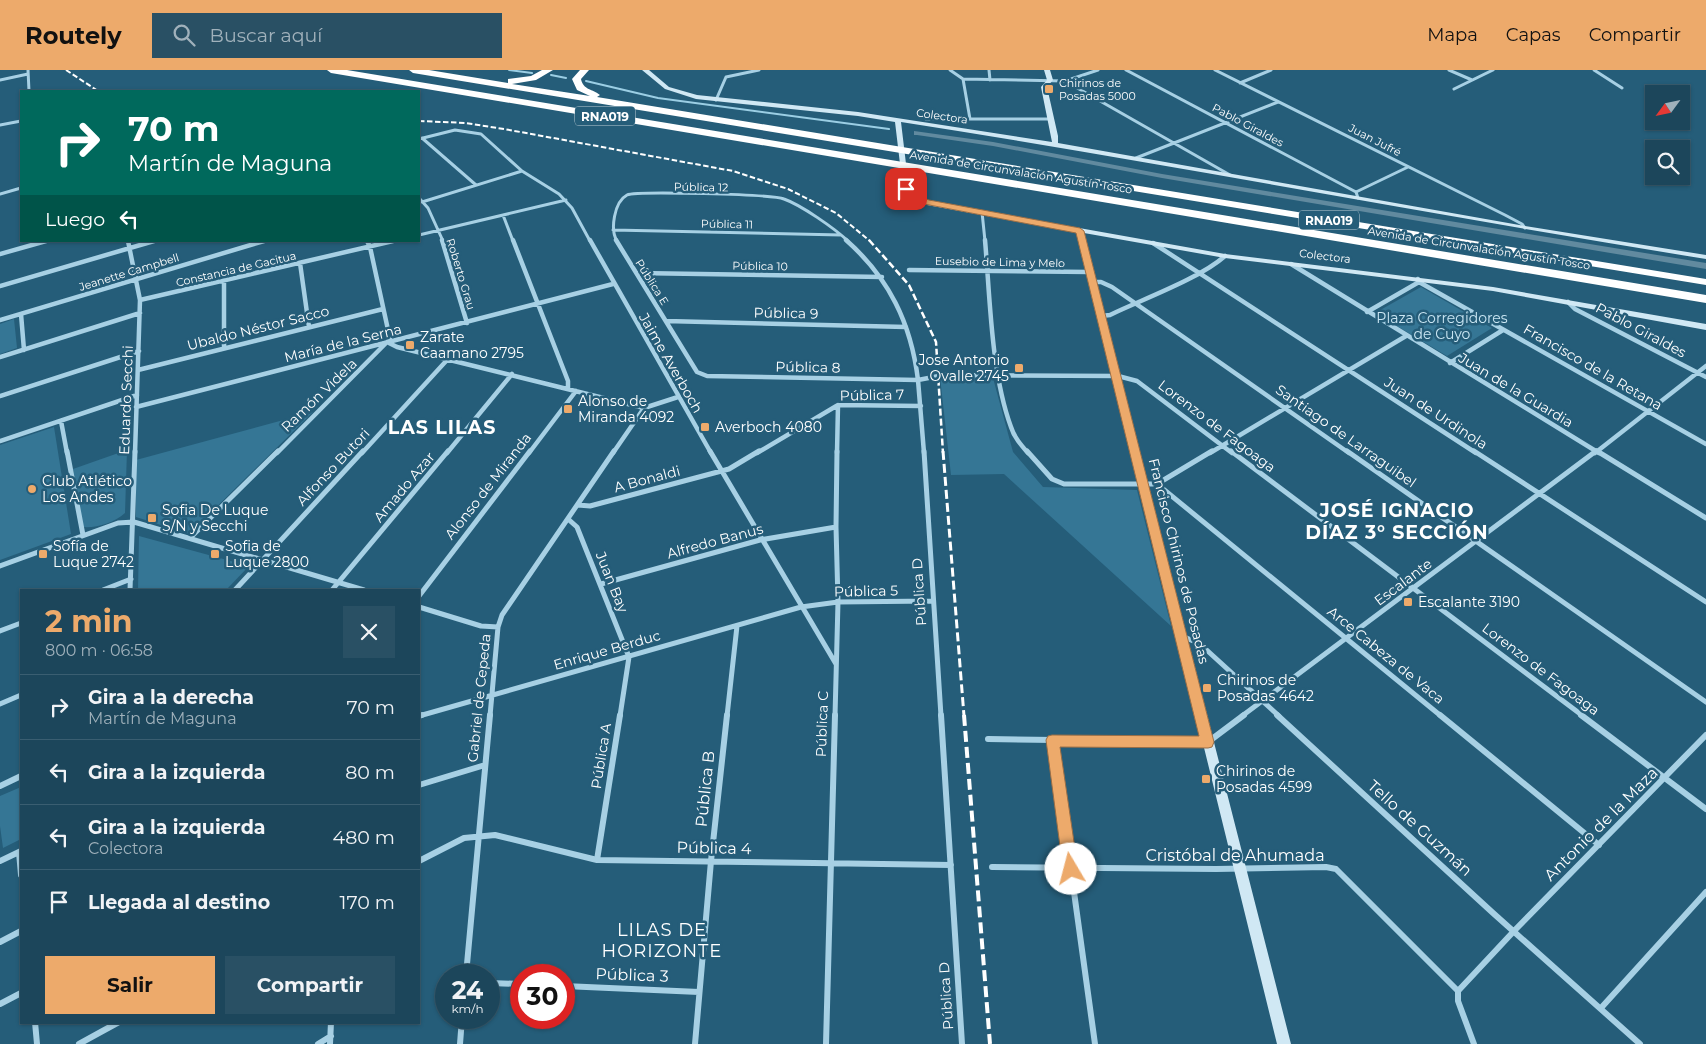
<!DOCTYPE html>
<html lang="es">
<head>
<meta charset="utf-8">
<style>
	body { margin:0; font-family:Montserrat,sans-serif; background:#295064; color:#f1f3f6; height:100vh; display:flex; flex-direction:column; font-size:19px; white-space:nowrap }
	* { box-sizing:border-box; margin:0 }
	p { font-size:16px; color:#a0b1bb }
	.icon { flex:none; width:28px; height:28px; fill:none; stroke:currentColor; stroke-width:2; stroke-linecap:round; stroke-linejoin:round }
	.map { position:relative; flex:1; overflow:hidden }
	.drawer { position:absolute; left:20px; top:519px; width:400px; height:435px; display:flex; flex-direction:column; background:#1c465b; border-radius:0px; box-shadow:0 1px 4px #0004,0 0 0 1px #3a5e71 }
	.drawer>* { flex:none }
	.top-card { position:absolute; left:20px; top:20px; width:400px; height:152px; border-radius:0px; box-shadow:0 1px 4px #0004,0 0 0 1px #3a5e71; background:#00695c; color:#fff; overflow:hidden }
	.needle { width:32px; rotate:237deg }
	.controls { position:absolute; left:1645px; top:15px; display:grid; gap:10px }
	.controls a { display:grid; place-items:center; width:45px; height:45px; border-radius:0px; background:#1c465b; box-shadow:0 1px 4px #0004,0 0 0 1px #3a5e71; font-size:25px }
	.speed { position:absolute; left:435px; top:894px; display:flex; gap:10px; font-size:25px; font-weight:700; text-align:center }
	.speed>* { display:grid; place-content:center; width:65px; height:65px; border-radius:50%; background:#1c465b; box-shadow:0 1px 4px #0004,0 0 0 1px #3a5e71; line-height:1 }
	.speed small { font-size:12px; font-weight:400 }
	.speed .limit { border:8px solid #d22; background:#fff; color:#111 }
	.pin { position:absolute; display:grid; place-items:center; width:42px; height:42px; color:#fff; margin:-21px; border-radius:10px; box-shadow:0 2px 8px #0006 }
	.me { position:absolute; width:55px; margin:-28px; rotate:352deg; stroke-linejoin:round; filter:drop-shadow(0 0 4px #0008) }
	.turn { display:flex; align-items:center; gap:18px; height:105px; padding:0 25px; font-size:22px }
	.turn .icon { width:65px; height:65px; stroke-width:2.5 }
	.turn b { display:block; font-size:35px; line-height:42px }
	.then { display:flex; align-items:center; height:48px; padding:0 25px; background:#0003; gap:10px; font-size:19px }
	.round { display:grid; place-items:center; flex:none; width:52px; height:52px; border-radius:0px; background:#295064 }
	.overview { display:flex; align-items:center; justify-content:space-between; height:85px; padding:0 25px }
	h1 { font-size:30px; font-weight:700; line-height:38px; color:#edaa6b }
	.action { display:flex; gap:10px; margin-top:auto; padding:10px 25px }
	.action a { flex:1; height:58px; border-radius:0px; background:#edaa6b; color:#111; font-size:20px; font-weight:700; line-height:58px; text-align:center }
	.action a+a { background:#295064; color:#f1f3f6 }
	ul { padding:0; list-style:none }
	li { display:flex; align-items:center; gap:15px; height:65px; padding:0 25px; border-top:1px solid #3a5e71 }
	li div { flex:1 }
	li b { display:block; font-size:19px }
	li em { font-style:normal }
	header { display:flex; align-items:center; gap:30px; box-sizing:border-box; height:70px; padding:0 25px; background:#edaa6b; color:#111 }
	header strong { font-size:24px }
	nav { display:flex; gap:28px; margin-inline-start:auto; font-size:18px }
	.search { width:350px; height:45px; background:#295064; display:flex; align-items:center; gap:12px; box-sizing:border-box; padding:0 18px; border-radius:0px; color:#a0b1bb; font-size:19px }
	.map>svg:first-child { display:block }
	.green { fill:#357695 }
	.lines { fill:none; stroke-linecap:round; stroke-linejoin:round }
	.stream { stroke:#9bcee4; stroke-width:2 }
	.canal { fill:#618a9f; fill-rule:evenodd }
	.street-far3 { stroke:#a7d0e4; stroke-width:3 }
	.street-far2 { stroke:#a7d0e4; stroke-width:4.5 }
	.street-far1 { stroke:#a7d0e4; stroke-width:5 }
	.street { stroke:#a7d0e4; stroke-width:6 }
	.secondary { fill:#d0e8f4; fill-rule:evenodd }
	.highway { fill:#fff; fill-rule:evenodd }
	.rail-far3 { stroke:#fff; stroke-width:2; stroke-dasharray:5.5 2.5; stroke-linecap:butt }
	.rail-far2 { stroke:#fff; stroke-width:2.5; stroke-dasharray:7 3; stroke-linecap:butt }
	.rail-far1 { stroke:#fff; stroke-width:3; stroke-dasharray:9 4; stroke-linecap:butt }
	.rail { stroke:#fff; stroke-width:4; stroke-dasharray:11 5; stroke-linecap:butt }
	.route { fill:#edaa6b; stroke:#9a6e46 }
	.poi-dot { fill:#edaa6b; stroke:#255d79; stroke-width:2 }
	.labels { text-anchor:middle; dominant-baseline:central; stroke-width:5; stroke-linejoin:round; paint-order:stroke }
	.far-poi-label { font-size:11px; fill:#fff; stroke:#255d79; text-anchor:start }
	.far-street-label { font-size:11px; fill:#fff; stroke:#255d79 }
	.shield { fill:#255d79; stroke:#beced7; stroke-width:1 }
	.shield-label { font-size:12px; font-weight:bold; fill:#fff }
	.street-label { font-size:14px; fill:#fff; stroke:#255d79 }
	.park-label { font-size:14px; fill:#cae6f3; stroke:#255d79 }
	.poi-label { font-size:14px; fill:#fff; stroke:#255d79; text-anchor:start }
	.near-street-label { font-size:16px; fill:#fff; stroke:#255d79 }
	.near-neighbourhood-label { font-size:18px; letter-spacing:1px; fill:#fff; stroke:#255d79 }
	.district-label { font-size:19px; font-weight:bold; letter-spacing:1px; fill:#fff; stroke:#255d79 }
</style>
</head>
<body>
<header>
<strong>Routely</strong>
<div class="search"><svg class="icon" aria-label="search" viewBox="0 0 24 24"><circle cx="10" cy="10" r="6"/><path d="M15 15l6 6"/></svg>Buscar aquí</div>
<nav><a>Mapa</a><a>Capas</a><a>Compartir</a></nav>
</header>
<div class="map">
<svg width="1706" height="974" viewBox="0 0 1706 974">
	<rect width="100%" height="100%" fill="#255d79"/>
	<path class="green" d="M 1421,217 L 1492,258 L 1447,286 L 1375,243 Z
		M 14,249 L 17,278 L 0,284 L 0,254 Z
		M 940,307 L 993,308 L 1013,382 L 1043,417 L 1137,420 L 1171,556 L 1004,404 L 951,405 Z
		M 313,342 L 189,464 L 136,447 L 136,390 Z
		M 54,357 L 71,464 L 0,490 L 0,375 Z
		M 127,380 L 125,443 C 114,453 97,458 83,457 L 73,399 Z
		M 139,466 L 249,496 L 226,520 L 138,520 Z
		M 21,717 L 21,769 L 3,778 L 0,756 L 0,726 Z"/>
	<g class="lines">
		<path class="stream" d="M 509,0 L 532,3
			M 551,5 L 566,8
			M 586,11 L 658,28 L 889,59"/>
		<path class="canal" d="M 914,61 L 993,72 L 1162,104 L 1706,193 L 1706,199 L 1162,108 L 993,76 L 917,65 L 914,65 Z"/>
		<path class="street-far3" d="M 28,0 L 29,21
			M 950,0 L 963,9
			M 989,0 L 990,10
			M 1126,0 L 1356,122 L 1358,128
			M 1215,0 L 1505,145 L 1522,154 L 1525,158
			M 1449,0 L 1472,10
			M 1594,0 L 1622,18
			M 963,9 L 1065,11 L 1098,0
			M 963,9 L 970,49
			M 0,10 L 28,4
			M 1065,11 L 1230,105
			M 1240,13 L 1271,0
			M 1454,19 L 1493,0
			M 716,30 L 726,7 L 759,0
			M 926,49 L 1051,49
			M 0,55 L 21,51
			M 422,68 L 476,115
			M 419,69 L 455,60 L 481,64 L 522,101 L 559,124 L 572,138 L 590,171
			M 1136,88 L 1278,32
			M 1356,122 L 1408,97
			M 0,124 L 21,118
			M 419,128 L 428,138 L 443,171
			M 422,132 L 522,101
			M 982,142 L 985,171
			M 503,145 L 513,171
			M 613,160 L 841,165
			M 419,165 L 566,130
			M 617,171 C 610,160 614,132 627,125 C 635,121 772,124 784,129 C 801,135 834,158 848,171"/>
		<path class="street-far2" d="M 442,170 L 467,253
			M 513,170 L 568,311 L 568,319
			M 590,170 L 711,383
			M 616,170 L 697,302 L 707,306 L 918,310
			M 846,170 C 889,208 911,253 918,310
			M 985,170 C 990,227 991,303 1011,357 C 1014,367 1021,375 1028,383
			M 128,171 L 140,230 L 135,383
			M 1153,173 L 1476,383
			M 0,184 L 46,171
			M 300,193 L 309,257
			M 1291,194 L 1599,383
			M 909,200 L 1090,202
			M 637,203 L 882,207
			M 1418,209 L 1419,212 L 1706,374
			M 224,211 L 224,278
			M 1092,212 L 1101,212 L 1112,217 L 1349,383
			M 0,216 L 154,171
			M 140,230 L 393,171
			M 1568,232 L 1575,239 L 1706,307
			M 1367,242 L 1419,212
			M 21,244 L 24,280
			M 1101,246 L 1110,245 C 1143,229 1199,209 1225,186
			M 0,250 L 264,171
			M 666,251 L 906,257
			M 389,273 L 397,277 L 644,338 L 678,327
			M 0,287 L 140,243
			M 1450,293 L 1503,260
			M 138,300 L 383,239
			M 918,310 L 944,305 L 1118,306 L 1137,311 L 1232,383
			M 918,310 L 924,383
			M 0,326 L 139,281
			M 136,337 L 613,214
			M 61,351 L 67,383
			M 0,371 L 137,325
			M 277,383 L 390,269 L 370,177 L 367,171
			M 362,383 L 447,290
			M 447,383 L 512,304
			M 529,383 L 576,321
			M 613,383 L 644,338
			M 757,383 L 838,335 L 921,336
			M 837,383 L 838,335
			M 1210,383 L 1406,266
			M 1595,383 L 1706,296"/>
		<path class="street-far1" d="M 67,381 L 83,465
			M 710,381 L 836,594
			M 924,381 L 941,646
			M 1027,381 L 1052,409 L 1064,414 L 1157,414
			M 1231,381 L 1583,646
			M 1347,381 L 1706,632
			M 1474,381 L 1706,532
			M 1597,381 L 1706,448
			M 1157,414 L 1441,646
			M 1157,414 L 1212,381
			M 578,435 L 590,436 L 729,399 L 759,381
			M 568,449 L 577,457 L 629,587 L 620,646
			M 190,468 L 278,381
			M 0,496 L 118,453 L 134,452 L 364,520
			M 601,514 L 760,470 L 836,457
			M 103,520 L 131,509
			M 130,520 L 135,381
			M 235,520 L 363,381
			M 332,520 L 448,381
			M 419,526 L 530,381
			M 419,537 L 481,556 L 498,557
			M 0,561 L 21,553
			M 1182,566 L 1200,574 L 1279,646
			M 0,634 L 21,625
			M 419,646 L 801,537 L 838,532 L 932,531
			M 490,646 L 498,557 L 502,545 L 614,381
			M 727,646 L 737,556
			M 835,646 L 838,532 L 836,457 L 837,381
			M 1242,646 L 1596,381"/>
		<path class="street" d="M 941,645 L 962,974
			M 1277,645 L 1493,843 L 1640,974
			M 1440,645 L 1599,775
			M 1581,645 L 1706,739
			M 419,646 L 422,645
			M 988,669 L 1208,672 L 1244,645
			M 1053,670 L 1095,974
			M 419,715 L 485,695
			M 0,716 L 21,706
			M 19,782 L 21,805
			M 597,790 L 620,645
			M 0,791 L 21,781
			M 419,791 L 464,768 L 495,765 L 597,790 L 951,795
			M 992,797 L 1216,799 L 1326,797 L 1336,799 L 1458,921
			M 0,872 L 21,861
			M 466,905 L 490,645
			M 489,913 L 521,914
			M 564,916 L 699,922
			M 1458,921 L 1514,861 L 1706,665
			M 1458,921 L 1458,931 L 1474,974
			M 0,934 L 21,923
			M 1601,938 L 1706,822
			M 35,952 L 37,974
			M 79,974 L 119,952
			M 318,974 L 331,966
			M 330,974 L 331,952
			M 460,974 L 462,948
			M 695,974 L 711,791 L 727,645
			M 826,974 L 835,645"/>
		<path class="secondary" d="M 642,0 L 649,0 L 669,17 L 697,25 L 858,42 L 1052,72 L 1041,17 L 1047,10 L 1044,0 L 1050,0 L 1053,10 L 1047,17 L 1058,66 L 1058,73 L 1525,156 L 1706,185 L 1706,189 C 1437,146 1170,94 901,52 L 909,119 L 914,125 L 928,131 L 1225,184 L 1493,217 L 1706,254 L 1706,260 L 1493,221 L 1225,188 L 1084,163 L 1291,974 L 1277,974 L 1077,162 L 927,135 L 910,128 L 903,119 L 895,52 L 858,46 L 696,29 L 665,19 Z"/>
		<path class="highway" d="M 327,0 L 347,0 L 1706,225 L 1706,233 L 331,3 Z
			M 409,0 L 429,0 L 508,13 L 508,9 L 531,6 L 542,0 L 553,0 L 536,10 L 512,14 L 590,26 L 577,20 L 572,9 L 580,0 L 589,0 L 581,9 C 583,20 593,19 600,25 L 597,27 L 1706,209 L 1706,215 L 413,3 Z"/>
		<path class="rail-far3" d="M 66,0 L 98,21
			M 419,51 L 466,53 L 504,59 L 733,101 L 788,119 L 836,143 L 870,171"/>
		<path class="rail-far2" d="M 869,170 L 909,215 L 936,272 L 943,383"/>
		<path class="rail-far1" d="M 943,381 L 964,646"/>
		<path class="rail" d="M 964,645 L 990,974"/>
	</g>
	<path class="route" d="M 903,117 L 909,117 L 912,123 L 929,130 L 1080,158 L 1084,161 L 1214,672 L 1212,677 L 1208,678 L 1060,677 L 1078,799 L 1076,804 L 1071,806 L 1066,804 L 1063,799 L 1046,670 L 1048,666 L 1052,665 L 1199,666 L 1076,163 L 924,134 L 906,126 L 902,119 Z"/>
	<g class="poi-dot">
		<rect x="1044" y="14" width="10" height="10" rx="2.5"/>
		<rect x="405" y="270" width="10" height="10" rx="2.5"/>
		<rect x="1014" y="293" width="10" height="10" rx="2.5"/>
		<rect x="563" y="334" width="10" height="10" rx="2.5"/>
		<rect x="700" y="352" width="10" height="10" rx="2.5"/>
		<circle cx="32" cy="419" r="5"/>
		<rect x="147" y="443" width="10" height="10" rx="2.5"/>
		<rect x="38" y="479" width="10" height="10" rx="2.5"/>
		<rect x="210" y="479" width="10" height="10" rx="2.5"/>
		<rect x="1403" y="527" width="10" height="10" rx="2.5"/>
		<rect x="1202" y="613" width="10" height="10" rx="2.5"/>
		<rect x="1201" y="704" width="10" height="10" rx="2.5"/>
	</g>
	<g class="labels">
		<g class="far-poi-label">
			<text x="1059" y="13">Chirinos de<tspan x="1059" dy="13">Posadas 5000</tspan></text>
		</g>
		<g class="far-street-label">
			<text transform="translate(942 46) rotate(8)">Colectora</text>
			<text transform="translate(1248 55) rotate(28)">Pablo Giraldes</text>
			<text transform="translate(1375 70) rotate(27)">Juan Jufré</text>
			<text transform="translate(1021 102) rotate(9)">Avenida de Circunvalación Agustín Tosco</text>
			<text transform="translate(701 117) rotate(1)">Pública 12</text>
			<text transform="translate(727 154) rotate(1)">Pública 11</text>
			<text transform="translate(1479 178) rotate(9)">Avenida de Circunvalación Agustín Tosco</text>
			<text transform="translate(1325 186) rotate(7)">Colectora</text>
			<text transform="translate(1000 192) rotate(1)">Eusebio de Lima y Melo</text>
			<text transform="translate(760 196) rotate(1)">Pública 10</text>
			<text transform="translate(236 199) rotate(-13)">Constancia de Gacitua</text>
			<text transform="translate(129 202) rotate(-17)">Jeanette Campbell</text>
			<text transform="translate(461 204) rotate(73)">Roberto Grau</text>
			<text transform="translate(652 212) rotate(58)">Pública E</text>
		</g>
		<g class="shield">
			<rect x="575" y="36.5" width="60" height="19" rx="4"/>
			<rect x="1299" y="140.5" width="60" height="19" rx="4"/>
		</g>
		<g class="shield-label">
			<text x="605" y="46">RNA019</text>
			<text x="1329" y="150">RNA019</text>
		</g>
		<g class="street-label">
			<text transform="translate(786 243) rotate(1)">Pública 9</text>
			<text transform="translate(258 258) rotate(-14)">Ubaldo Néstor Sacco</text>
			<text transform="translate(1641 260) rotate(28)">Pablo Giraldes</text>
			<text transform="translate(343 273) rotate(-14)">María de la Serna</text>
			<text transform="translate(671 293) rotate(60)">Jaime Averboch</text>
			<text transform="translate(808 297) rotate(1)">Pública 8</text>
			<text transform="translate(1593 297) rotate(30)">Francisco de la Retana</text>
			<text transform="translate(1516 320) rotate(31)">Juan de la Guardia</text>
			<text transform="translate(319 325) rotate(-44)">Ramón Videla</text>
			<text transform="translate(872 325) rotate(-1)">Pública 7</text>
			<text transform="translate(126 330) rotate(-88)">Eduardo Secchi</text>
			<text transform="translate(1436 343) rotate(33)">Juan de Urdinola</text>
			<text transform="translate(1217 356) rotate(37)">Lorenzo de Fagoaga</text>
			<text transform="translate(1346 366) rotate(35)">Santiago de Larraguibel</text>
			<text transform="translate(333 397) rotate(-47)">Alfonso Butori</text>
			<text transform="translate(647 409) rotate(-15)">A Bonaldi</text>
			<text transform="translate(488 416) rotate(-52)">Alonso de Miranda</text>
			<text transform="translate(404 417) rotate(-50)">Amado Azar</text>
			<text transform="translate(715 471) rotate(-15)">Alfredo Banus</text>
			<text transform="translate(1179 491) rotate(76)">Francisco Chirinos de Posadas</text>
			<text transform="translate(612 512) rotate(68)">Juan Bay</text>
			<text transform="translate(1403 512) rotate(-37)">Escalante</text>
			<text transform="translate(866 521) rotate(-1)">Pública 5</text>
			<text transform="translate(919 522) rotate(-94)">Pública D</text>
			<text transform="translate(607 580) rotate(-16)">Enrique Berduc</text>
			<text transform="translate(1386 585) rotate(39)">Arce Cabeza de Vaca</text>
			<text transform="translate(1541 599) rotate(37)">Lorenzo de Fagoaga</text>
			<text transform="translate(479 628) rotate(-84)">Gabriel de Cepeda</text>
			<text transform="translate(822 654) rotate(-88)">Pública C</text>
			<text transform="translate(601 686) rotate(-81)">Pública A</text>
			<text transform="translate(946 926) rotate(-94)">Pública D</text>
		</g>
		<g class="park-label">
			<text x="1442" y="248">Plaza Corregidores<tspan x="1442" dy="16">de Cuyo</tspan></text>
		</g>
		<g class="poi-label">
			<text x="420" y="267">Zarate<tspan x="420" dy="16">Caamano 2795</tspan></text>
			<text x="1009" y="290" text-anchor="end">Jose Antonio<tspan x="1009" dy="16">Ovalle 2745</tspan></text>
			<text x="578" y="331">Alonso de<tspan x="578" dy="16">Miranda 4092</tspan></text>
			<text x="715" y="357">Averboch 4080</text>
			<text x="42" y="411">Club Atlético<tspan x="42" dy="16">Los Andes</tspan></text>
			<text x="162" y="440">Sofia De Luque<tspan x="162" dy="16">S/N y Secchi</tspan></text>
			<text x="53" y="476">Sofía de<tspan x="53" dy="16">Luque 2742</tspan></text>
			<text x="225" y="476">Sofia de<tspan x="225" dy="16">Luque 2800</tspan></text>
			<text x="1418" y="532">Escalante 3190</text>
			<text x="1217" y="610">Chirinos de<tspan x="1217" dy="16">Posadas 4642</tspan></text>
			<text x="1216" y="701">Chirinos de<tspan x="1216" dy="16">Posadas 4599</tspan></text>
		</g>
		<g class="near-street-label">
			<text transform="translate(705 719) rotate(-84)">Pública B</text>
			<text transform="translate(1601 754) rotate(-45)">Antonio de la Maza</text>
			<text transform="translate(1420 758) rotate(42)">Tello de Guzmán</text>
			<text transform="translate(714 778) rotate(1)">Pública 4</text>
			<text x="1235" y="785">Cristóbal de Ahumada</text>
			<text transform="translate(632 905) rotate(2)">Pública 3</text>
		</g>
		<g class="near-neighbourhood-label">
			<text x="662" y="860">LILAS DE<tspan x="662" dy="21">HORIZONTE</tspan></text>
		</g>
		<g class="district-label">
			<text x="442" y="357">LAS LILAS</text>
			<text x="1397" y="440">JOSÉ IGNACIO<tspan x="1397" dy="22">DÍAZ 3° SECCIÓN</tspan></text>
		</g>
	</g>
</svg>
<div class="controls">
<a><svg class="needle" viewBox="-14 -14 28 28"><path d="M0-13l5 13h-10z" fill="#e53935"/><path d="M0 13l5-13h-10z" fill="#a0b1bb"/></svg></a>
<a><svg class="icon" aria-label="search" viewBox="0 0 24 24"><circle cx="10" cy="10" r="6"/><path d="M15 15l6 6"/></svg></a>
</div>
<div class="speed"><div>24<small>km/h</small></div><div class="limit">30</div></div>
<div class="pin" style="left:906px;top:119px;background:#d93025"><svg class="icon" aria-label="arrive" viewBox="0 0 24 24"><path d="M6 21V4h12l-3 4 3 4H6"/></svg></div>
<svg class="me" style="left:1071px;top:799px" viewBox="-20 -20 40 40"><circle r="19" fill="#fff"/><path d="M0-13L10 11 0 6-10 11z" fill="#edaa6b"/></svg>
<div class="top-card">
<div class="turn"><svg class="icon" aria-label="right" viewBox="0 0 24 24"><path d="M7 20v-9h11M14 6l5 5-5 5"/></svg><div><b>70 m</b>Martín de Maguna</div></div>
<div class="then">Luego<svg class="icon" aria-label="left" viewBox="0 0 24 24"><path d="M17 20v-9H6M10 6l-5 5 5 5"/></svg></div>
</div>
<section class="drawer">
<div class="overview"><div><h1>2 min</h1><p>800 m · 06:58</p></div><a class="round"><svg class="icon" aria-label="close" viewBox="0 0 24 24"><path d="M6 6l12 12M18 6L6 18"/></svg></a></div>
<ul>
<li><svg class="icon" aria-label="right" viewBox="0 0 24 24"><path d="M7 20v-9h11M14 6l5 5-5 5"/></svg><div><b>Gira a la derecha</b><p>Martín de Maguna</p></div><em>70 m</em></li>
<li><svg class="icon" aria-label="left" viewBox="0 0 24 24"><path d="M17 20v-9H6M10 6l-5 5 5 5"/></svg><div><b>Gira a la izquierda</b></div><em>80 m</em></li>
<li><svg class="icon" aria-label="left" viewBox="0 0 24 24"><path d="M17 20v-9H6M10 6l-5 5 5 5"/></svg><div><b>Gira a la izquierda</b><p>Colectora</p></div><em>480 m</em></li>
<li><svg class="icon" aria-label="arrive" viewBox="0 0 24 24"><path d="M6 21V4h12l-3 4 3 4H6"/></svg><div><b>Llegada al destino</b></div><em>170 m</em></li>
</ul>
<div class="action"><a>Salir</a><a>Compartir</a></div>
</section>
</div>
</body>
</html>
